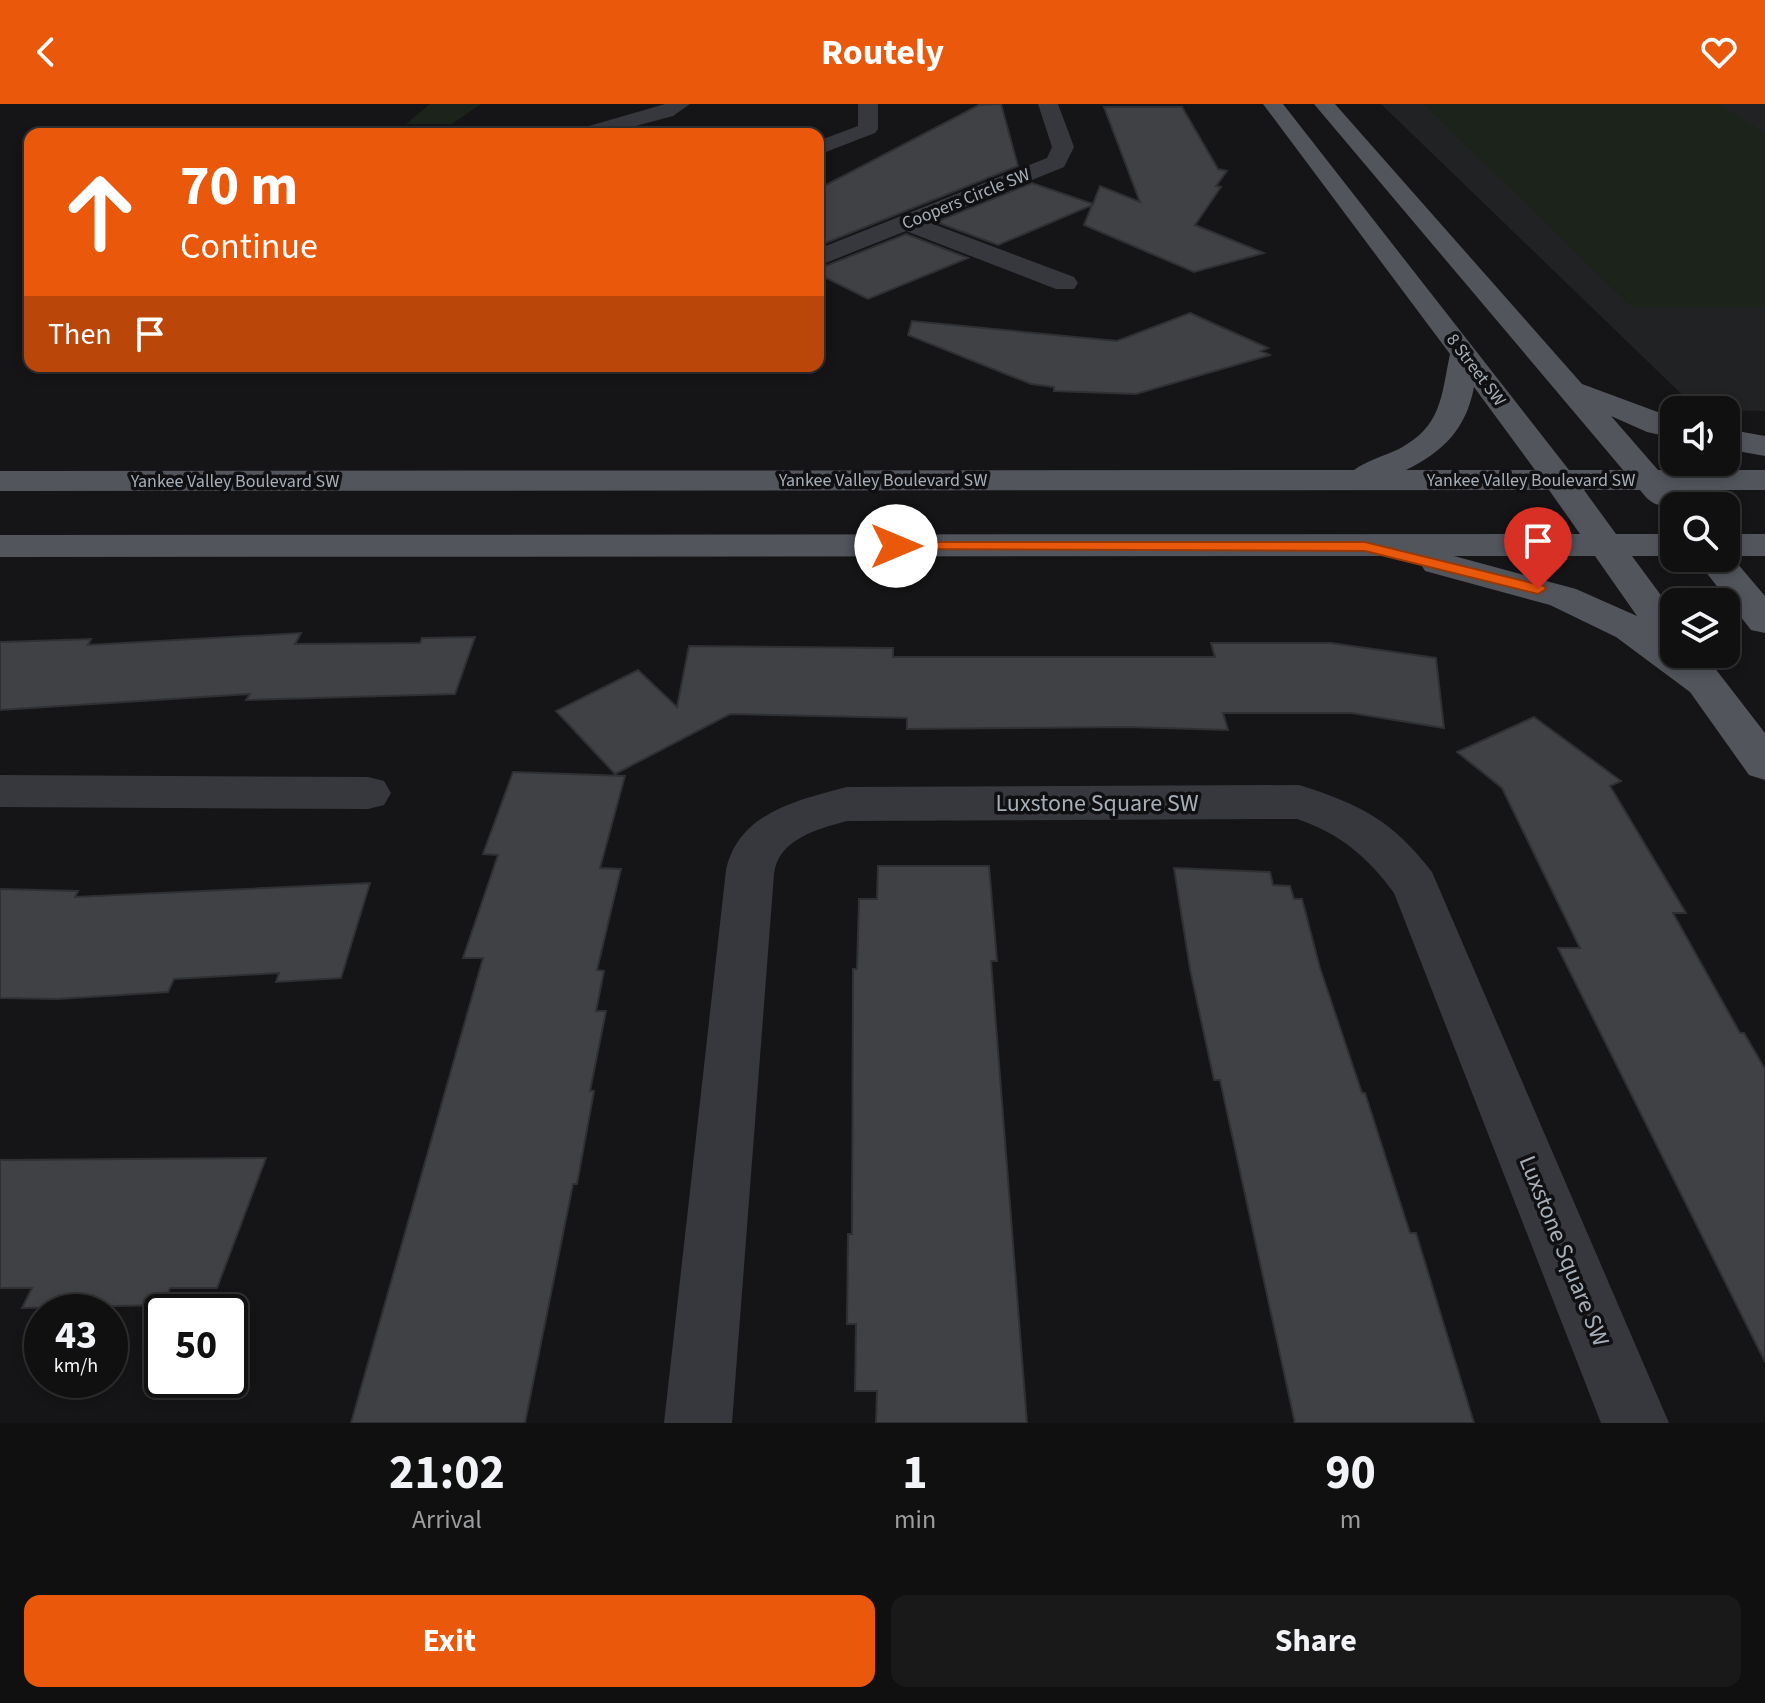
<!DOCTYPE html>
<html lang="en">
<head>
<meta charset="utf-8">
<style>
	body { margin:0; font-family:"Source Sans 3",sans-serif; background:#19191a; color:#f1f3f6; height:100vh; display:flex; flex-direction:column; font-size:30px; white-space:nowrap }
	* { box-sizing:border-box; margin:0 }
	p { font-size:26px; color:#9c9d9f }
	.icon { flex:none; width:44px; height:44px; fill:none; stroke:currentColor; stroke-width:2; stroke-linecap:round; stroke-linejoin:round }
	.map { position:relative; height:1319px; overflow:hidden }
	.panel { display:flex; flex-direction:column; background:#101011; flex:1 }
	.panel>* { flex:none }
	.banner { position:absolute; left:24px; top:24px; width:800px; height:244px; border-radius:16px; box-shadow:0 4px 12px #0003,0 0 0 2px #303031; background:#ea580c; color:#fff; overflow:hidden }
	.controls { position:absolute; left:1660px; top:292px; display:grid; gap:16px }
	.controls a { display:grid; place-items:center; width:80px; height:80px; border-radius:16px; background:#101011; box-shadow:0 4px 12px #0003,0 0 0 2px #303031; font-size:40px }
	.speed { position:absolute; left:24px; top:1190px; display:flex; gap:16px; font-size:40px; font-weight:700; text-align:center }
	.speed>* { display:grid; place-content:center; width:104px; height:104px; border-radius:50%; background:#101011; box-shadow:0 4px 12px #0003,0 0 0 2px #303031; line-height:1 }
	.speed small { font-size:20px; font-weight:400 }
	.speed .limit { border:4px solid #111; border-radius:12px; background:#fff; color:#111 }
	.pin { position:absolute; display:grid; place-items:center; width:68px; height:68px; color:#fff; margin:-82px -34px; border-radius:50% 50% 50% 0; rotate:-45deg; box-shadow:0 0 8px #0007 }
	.pin .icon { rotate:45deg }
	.me { position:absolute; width:88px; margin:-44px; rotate:90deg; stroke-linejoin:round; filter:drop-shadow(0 0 6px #0008) }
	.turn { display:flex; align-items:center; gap:28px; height:168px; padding:0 24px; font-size:36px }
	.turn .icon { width:104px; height:104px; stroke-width:2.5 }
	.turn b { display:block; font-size:56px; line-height:68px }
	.then { display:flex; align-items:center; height:76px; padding:0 24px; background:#0003; gap:16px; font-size:30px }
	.eta { display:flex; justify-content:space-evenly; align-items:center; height:136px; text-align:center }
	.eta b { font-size:48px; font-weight:700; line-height:56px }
	.button { display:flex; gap:16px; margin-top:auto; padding:16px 24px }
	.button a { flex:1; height:92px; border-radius:16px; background:#ea580c; color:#fff; font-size:32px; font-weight:700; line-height:92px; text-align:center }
	.button a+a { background:#19191a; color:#f1f3f6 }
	header { display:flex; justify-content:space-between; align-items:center; height:104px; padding:0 24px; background:#ea580c; color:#fff; font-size:36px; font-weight:700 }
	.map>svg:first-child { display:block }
	.built { fill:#212224 }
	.green { fill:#1b231b }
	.building { fill:#3f4144; stroke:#2f3033; stroke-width:2 }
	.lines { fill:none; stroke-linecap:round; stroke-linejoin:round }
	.minor { fill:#36383d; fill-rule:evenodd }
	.major { fill:#52555c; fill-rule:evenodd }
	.route { fill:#ea580c; stroke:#983908; stroke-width:2 }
	.labels { text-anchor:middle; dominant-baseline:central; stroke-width:7; stroke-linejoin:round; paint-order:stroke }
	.far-street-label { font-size:18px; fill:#a6aeb8; stroke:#101012 }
	.near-street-label { font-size:24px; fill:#a6aeb8; stroke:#101012 }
</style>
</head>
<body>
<header><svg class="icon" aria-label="back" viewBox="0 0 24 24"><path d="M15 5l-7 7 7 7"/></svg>Routely<svg class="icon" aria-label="heart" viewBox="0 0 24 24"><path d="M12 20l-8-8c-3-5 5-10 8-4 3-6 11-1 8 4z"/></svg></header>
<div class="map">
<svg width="1765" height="1319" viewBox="0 0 1765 1319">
	<rect width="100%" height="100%" fill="#151517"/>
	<path class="built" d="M 1381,0 L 1765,0 L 1765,307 L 1698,306 Z"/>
	<path class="green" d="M 430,0 L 481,0 L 452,20 L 406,20 Z
		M 1424,0 L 1719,0 L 1765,30 L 1765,203 L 1632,203 Z"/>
	<path class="building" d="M 1001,0 L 1018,62 L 818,142 L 818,85 L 979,1 Z
		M 1104,3 L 1182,3 L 1218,65 L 1227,67 L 1216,82 L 1221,83 L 1195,121 L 1264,149 L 1194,168 L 1084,121 L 1092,101 L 998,141 L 936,118 L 1032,79 L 1093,100 L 1100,82 L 1140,98 Z
		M 906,130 L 968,154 L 868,195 L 818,170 L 818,165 Z
		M 1190,209 L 1268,244 L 1261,247 L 1270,251 L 1136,290 L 1054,287 L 1054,283 L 1031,280 L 908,231 L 912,217 L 1117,237 Z
		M 301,529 L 295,540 L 420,539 L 422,534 L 475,533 L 455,590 L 246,596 L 250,590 L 0,606 L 0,538 L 91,535 L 88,541 Z
		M 1211,539 L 1331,539 L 1436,554 L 1444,624 L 1351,609 L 1223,609 L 1228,626 L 1128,623 L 907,625 L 907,614 L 730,610 L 615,670 L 556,607 L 638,566 L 677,603 L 689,542 L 893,544 L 893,553 L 1215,553 Z
		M 1534,613 L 1621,677 L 1610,682 L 1686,809 L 1673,809 L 1740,929 L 1744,929 L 1765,965 L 1765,1258 L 1558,844 L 1580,844 L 1502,684 L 1457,648 Z
		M 513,668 L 625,672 L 600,764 L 621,765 L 597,866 L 604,867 L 596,907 L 606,907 L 590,987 L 594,987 L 577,1080 L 573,1080 L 525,1319 L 351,1319 L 483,854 L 463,854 L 498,751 L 483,750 Z
		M 878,762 L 989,762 L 997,857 L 991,857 L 1027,1319 L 876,1319 L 877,1287 L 855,1287 L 856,1220 L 847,1220 L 848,1130 L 852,1130 L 853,865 L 857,865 L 859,795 L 877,795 Z
		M 1174,764 L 1270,768 L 1273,781 L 1290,782 L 1294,795 L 1302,795 L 1320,864 L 1362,989 L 1365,989 L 1410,1129 L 1416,1129 L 1474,1319 L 1295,1319 L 1220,976 L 1214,976 L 1190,865 Z
		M 370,779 L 341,874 L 276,878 L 279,869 L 174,875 L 168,888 L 57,895 L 0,894 L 0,785 L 78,787 L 75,793 Z
		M 266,1054 L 217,1184 L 170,1184 L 163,1201 L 22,1204 L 32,1184 L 0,1184 L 0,1056 Z"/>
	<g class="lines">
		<path class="minor" d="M 665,0 L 690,0 L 673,12 L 606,30 L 206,30 L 217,24 L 589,22 Z
			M 858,0 L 878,0 L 878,25 L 875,29 L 818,51 L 818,37 L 858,22 Z
			M 1038,0 L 1058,0 L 1074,43 L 1064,63 L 928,118 L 1074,173 L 1078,179 L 1074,185 L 1056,185 L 906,127 L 818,162 L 818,145 L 1047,54 L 1052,43 Z
			M 0,671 L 368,673 L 384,677 L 391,689 L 384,701 L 368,705 L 0,703 Z
			M 1299,681 C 1360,700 1393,717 1432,768 L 1669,1319 L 1601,1319 L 1394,789 C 1368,753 1339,729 1297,715 L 847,717 C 818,725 778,735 774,770 L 732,1319 L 664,1319 L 726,766 C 739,708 798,696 847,683 Z"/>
		<path class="major" d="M 1263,0 L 1283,0 L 1569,366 L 1623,366 L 1314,0 L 1335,0 L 1582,280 L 1674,314 L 1674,334 L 1647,328 L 1611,312 L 1658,366 L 1765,366 L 1765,386 L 1676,386 L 1680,392 L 1675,399 C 1657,404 1651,400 1640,386 L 1584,386 L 1616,430 L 1674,430 L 1674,452 L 1632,452 L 1674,509 L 1674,550 L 1704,550 L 1765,629 L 1765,676 L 1749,671 L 1690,588 L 1616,533 L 1550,501 L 1425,467 L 1420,459 L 1425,452 L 0,453 L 0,431 L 1580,430 L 1549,386 L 0,387 L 0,367 L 1354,366 C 1366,357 1384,352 1399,345 C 1442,322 1441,293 1450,250 ZM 1474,283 L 1535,366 L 1406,366 C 1444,347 1466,325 1474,283 ZM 1454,452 L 1595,452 L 1637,512 L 1576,485 Z
			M 1726,325 L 1765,332 L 1765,352 L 1726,345 Z
			M 1726,430 L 1765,430 L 1765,452 L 1731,452 L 1765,492 L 1765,529 L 1751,526 L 1695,454 L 1726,454 Z"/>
	</g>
	<path class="route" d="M 896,438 L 1365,438 L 1544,482 L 1546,485 L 1538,490 L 1365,447 L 891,445 L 891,439 Z"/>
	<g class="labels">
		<g class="far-street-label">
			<text transform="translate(966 95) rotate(-22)">Coopers Circle SW</text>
			<text transform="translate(1476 266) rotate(53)">8 Street SW</text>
			<text x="883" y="376">Yankee Valley Boulevard SW</text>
			<text x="1531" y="376">Yankee Valley Boulevard SW</text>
			<text x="235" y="377">Yankee Valley Boulevard SW</text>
		</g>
		<g class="near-street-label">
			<text x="1097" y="699">Luxstone Square SW</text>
			<text transform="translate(1564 1147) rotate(68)">Luxstone Square SW</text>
		</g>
	</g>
</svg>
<div class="controls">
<a><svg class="icon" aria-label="sound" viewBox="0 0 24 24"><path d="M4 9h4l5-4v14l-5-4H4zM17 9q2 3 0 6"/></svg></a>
<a><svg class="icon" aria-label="search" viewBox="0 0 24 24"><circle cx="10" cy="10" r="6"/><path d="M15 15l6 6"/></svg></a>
<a><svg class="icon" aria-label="layers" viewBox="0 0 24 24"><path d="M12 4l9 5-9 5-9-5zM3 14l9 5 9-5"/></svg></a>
</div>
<div class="speed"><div>43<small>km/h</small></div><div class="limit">50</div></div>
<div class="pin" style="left:1538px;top:485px;background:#d93025"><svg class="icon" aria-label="arrive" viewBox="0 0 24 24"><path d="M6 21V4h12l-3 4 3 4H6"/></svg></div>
<svg class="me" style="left:896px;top:442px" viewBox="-20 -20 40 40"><circle r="19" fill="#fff"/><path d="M0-13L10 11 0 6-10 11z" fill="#ea580c"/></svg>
<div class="banner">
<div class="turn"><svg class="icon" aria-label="ahead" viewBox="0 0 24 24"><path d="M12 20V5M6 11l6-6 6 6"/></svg><div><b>70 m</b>Continue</div></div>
<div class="then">Then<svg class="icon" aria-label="arrive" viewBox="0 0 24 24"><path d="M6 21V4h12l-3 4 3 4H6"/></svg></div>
</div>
</div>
<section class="panel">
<div class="eta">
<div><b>21:02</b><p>Arrival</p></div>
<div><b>1</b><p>min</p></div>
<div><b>90</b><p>m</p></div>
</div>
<div class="button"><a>Exit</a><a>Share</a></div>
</section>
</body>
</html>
